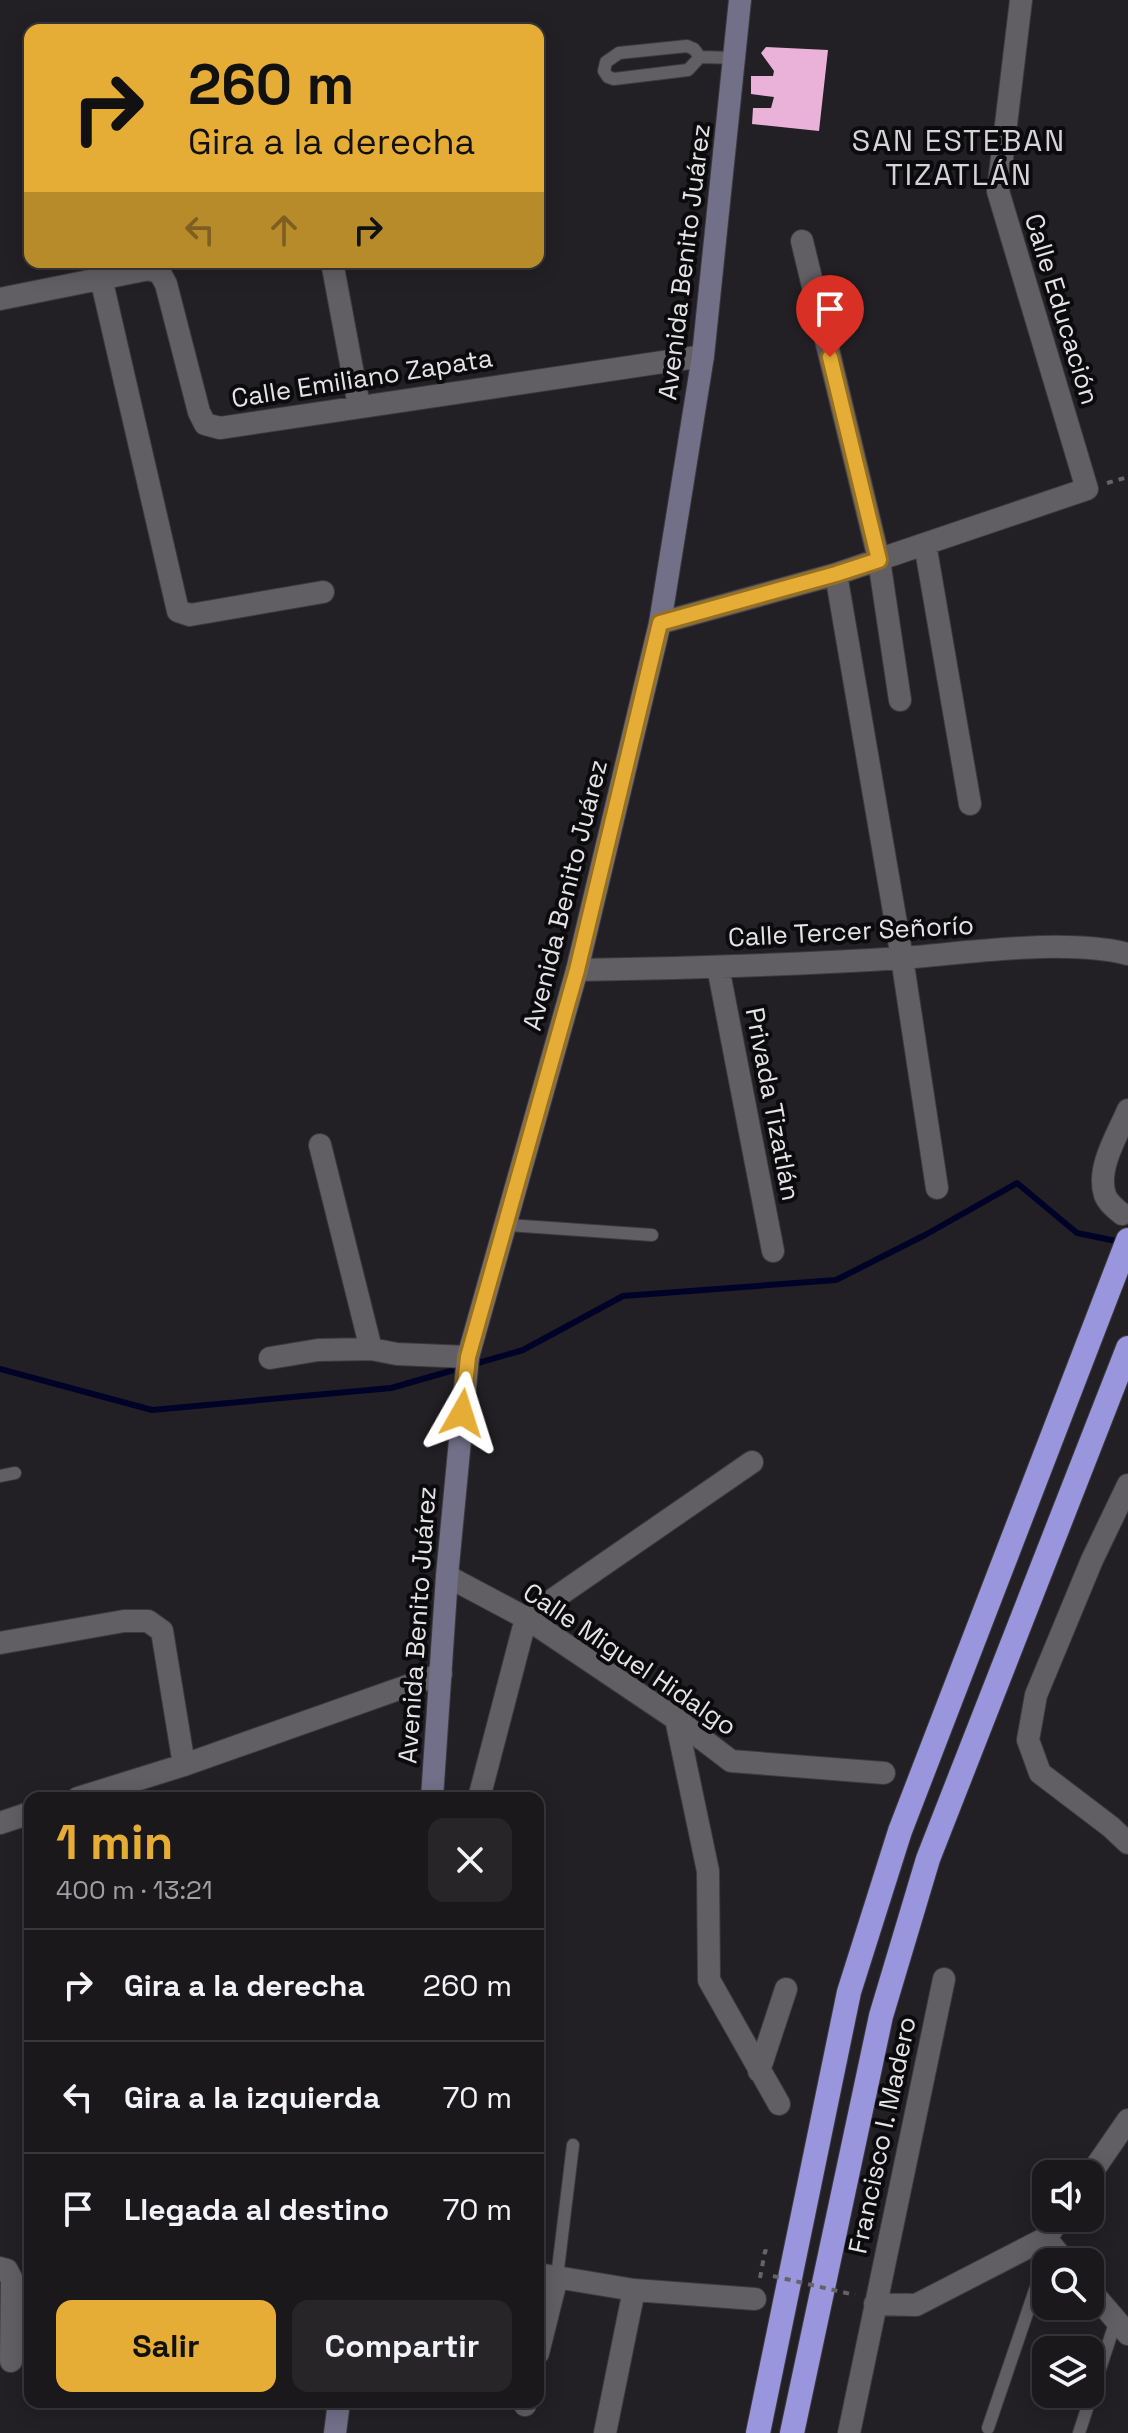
<!DOCTYPE html>
<html lang="es">
<head>
<meta charset="utf-8">
<style>
	body { margin:0; font-family:"Space Grotesk",sans-serif; background:#272528; color:#f1f3f6; height:100vh; display:flex; flex-direction:column; font-size:30px; white-space:nowrap }
	* { box-sizing:border-box; margin:0 }
	p { font-size:26px; color:#9fa0a3 }
	.icon { flex:none; width:44px; height:44px; fill:none; stroke:currentColor; stroke-width:2; stroke-linecap:round; stroke-linejoin:round }
	.map { position:relative; flex:1; overflow:hidden }
	.details { position:absolute; left:24px; top:1792px; width:520px; height:616px; display:flex; flex-direction:column; background:#1a181b; border-radius:16px; box-shadow:0 4px 20px #0003,0 0 0 2px #38373a }
	.details>* { flex:none }
	.banner { position:absolute; left:24px; top:24px; width:520px; height:244px; border-radius:16px; box-shadow:0 4px 20px #0003,0 0 0 2px #38373a; background:#e5ad35; color:#111; overflow:hidden }
	.tools { position:absolute; left:1032px; top:2160px; display:grid; gap:16px }
	.tools a { display:grid; place-items:center; width:72px; height:72px; border-radius:16px; background:#1a181b; box-shadow:0 4px 20px #0003,0 0 0 2px #38373a; font-size:40px }
	.pin { position:absolute; display:grid; place-items:center; width:68px; height:68px; color:#fff; margin:-82px -34px; border-radius:50% 50% 50% 0; rotate:-45deg; box-shadow:0 0 8px #0007 }
	.pin .icon { rotate:45deg }
	.me { position:absolute; width:88px; margin:-44px; rotate:6deg; stroke-linejoin:round; filter:drop-shadow(0 0 6px #0008) }
	.turn { display:flex; align-items:center; gap:28px; height:168px; padding:0 32px; font-size:36px }
	.turn .icon { width:104px; height:104px; stroke-width:2.5 }
	.turn b { display:block; font-size:56px; line-height:68px }
	.lanes { display:flex; align-items:center; height:76px; padding:0 32px; background:#0003; justify-content:center; gap:40px; direction:ltr }
	.lanes .off { opacity:.35 }
	.round { display:grid; place-items:center; flex:none; width:84px; height:84px; border-radius:16px; background:#272528 }
	.overview { display:flex; align-items:center; justify-content:space-between; height:136px; padding:0 32px }
	h1 { font-size:48px; font-weight:800; line-height:60px; color:#e5ad35 }
	.primary-button { display:flex; gap:16px; margin-top:auto; padding:16px 32px }
	.primary-button a { flex:1; height:92px; border-radius:16px; background:#e5ad35; color:#111; font-size:32px; font-weight:800; line-height:92px; text-align:center }
	.primary-button a+a { background:#272528; color:#f1f3f6 }
	ul { padding:0; list-style:none }
	li { display:flex; align-items:center; gap:24px; height:112px; padding:0 32px; border-top:2px solid #38373a }
	li div { flex:1 }
	li b { display:block; font-size:30px }
	li em { font-style:normal }
	.map>svg:first-child { display:block }
	.lines { fill:none; stroke-linecap:round; stroke-linejoin:round }
	.stream { stroke:#000328; stroke-width:6 }
	.building { fill:#eab2d9 }
	.service-casing { stroke:#3c3a3d; stroke-width:14 }
	.minor-casing { stroke:#3c3a3d; stroke-width:24 }
	.secondary-casing { stroke:#3c3a3d; stroke-width:24 }
	.motorway-casing { stroke:#3c3a3d; stroke-width:26 }
	.path { stroke:#656367; stroke-width:4; stroke-dasharray:6 6; stroke-linecap:butt }
	.service { stroke:#625f64; stroke-width:12 }
	.minor { stroke:#625f64; stroke-width:22 }
	.secondary { stroke:#727089; stroke-width:22 }
	.motorway { stroke:#9996de; stroke-width:24 }
	.path-bridge { stroke:#656367; stroke-width:4; stroke-dasharray:6 6; stroke-linecap:butt }
	.route-casing { stroke:#957022; stroke-width:20 }
	.route { stroke:#e5ad35; stroke-width:14 }
	.labels { text-anchor:middle; dominant-baseline:central; stroke-width:8; stroke-linejoin:round; paint-order:stroke }
	.street-label { font-size:26px; fill:#e5e3e6; stroke:#0b0a0c }
	.quarter-label { font-size:30px; letter-spacing:2px; fill:#d6d3d8; stroke:#0b0a0c }
</style>
</head>
<body>
<div class="map">
<svg width="1128" height="2433" viewBox="0 0 1128 2433">
	<rect width="100%" height="100%" fill="#222024"/>
	<g class="lines">
		<path class="stream" d="M 471,1365 L 523,1350 L 623,1296 L 836,1280 L 925,1235 L 1017,1183 L 1077,1233 L 1121,1242
			M 0,1369 L 152,1410 L 391,1388 L 461,1368"/>
	</g>
	<path class="building" d="M 766,47 L 828,50 L 819,131 L 752,124 L 753,108 L 771,108 L 774,97 L 751,94 L 751,76 L 773,76 L 774,71 L 761,53 Z"/>
	<g class="lines">
		<defs>
			<path id="service" d="M 700,57 L 688,70 L 614,79 L 608,77 L 604,71 L 606,62 L 619,53 L 687,46 L 694,49 L 700,57 L 736,58
				M 507,1225 L 652,1235
				M 0,1476 L 15,1473
				M 557,2277 L 573,2145
				M 988,2428 L 1035,2290 L 1046,2265
				M 1079,2433 L 1116,2320"/>
			<path id="minor" d="M 802,241 L 879,560 L 900,700
				M 332,262 L 359,406
				M 101,278 L 178,611 L 190,615 L 323,592
				M 0,299 L 149,269 L 160,273 L 166,284 L 199,412 L 205,424 L 220,428 L 703,356
				M 925,544 L 970,804
				M 836,574 L 902,958 L 937,1188
				M 660,623 L 836,574 L 1087,489 L 998,191 L 1021,0
				M 718,967 L 773,1251
				M 577,970 C 686,968 794,965 902,958 C 968,953 1065,938 1128,954
				M 320,1145 L 371,1349
				M 1122,1214 C 1116,1209 1108,1203 1105,1195 C 1096,1168 1118,1134 1128,1110
				M 270,1358 L 318,1350 L 371,1349 L 397,1354 L 468,1357
				M 1128,1485 L 1092,1560 L 1036,1695 L 1028,1740 L 1040,1773 L 1111,1827 L 1128,1843
				M 447,1576 L 526,1618 L 676,1719 L 731,1761 L 884,1773
				M 0,1643 L 124,1621 L 148,1621 L 162,1631 L 184,1765
				M 676,1719 L 708,1871 L 709,1980 L 779,2104
				M 78,1798 L 184,1765 L 441,1674
				M 479,1798 L 526,1618 L 752,1462
				M 0,1823 L 30,1813
				M 759,2071 L 786,1989
				M 1090,2175 L 1128,2120
				M 1046,2238 L 1065,2262
				M 0,2268 L 7,2270 L 12,2280 L 11,2361
				M 538,2274 L 634,2290 L 755,2299
				M 1090,2290 L 1128,2334
				M 875,2304 L 916,2305 L 1046,2238 L 1060,2218
				M 538,2353 L 557,2277
				M 525,2405 L 526,2402
				M 605,2433 L 634,2290
				M 849,2433 L 944,1979"/>
			<path id="secondary" d="M 432,1798 L 447,1576 L 468,1357 L 577,970 L 660,623 L 703,356 L 740,0
				M 335,2433 L 339,2402"/>
			<path id="motorway" d="M 758,2433 L 849,1992 L 900,1831 L 1128,1240
				M 792,2433 L 881,2016 L 928,1859 L 1128,1348"/>
		</defs>
		<use href="#service" class="service-casing"/>
		<use href="#minor" class="minor-casing"/>
		<use href="#secondary" class="secondary-casing"/>
		<use href="#motorway" class="motorway-casing"/>
		<path class="path" d="M 1107,483 L 1128,477
			M 760,2278 L 765,2251 L 773,2253"/>
		<use href="#service" class="service"/>
		<use href="#minor" class="minor"/>
		<use href="#secondary" class="secondary"/>
		<use href="#motorway" class="motorway"/>
		<path class="path-bridge" d="M 773,2276 L 855,2295"/>
	</g>
	<g class="lines">
		<defs>
			<path id="route" d="M 462,1413 L 468,1357 L 577,970 L 660,623 L 836,574 L 879,560 L 830,357"/>
		</defs>
		<use href="#route" class="route-casing"/>
		<use href="#route" class="route"/>
	</g>
	<g class="labels">
		<g class="street-label">
			<text transform="translate(684 262) rotate(-83)">Avenida Benito Juárez</text>
			<text transform="translate(1062 309) rotate(73)">Calle Educación</text>
			<text transform="translate(362 378) rotate(-9)">Calle Emiliano Zapata</text>
			<text transform="translate(565 895) rotate(-76)">Avenida Benito Juárez</text>
			<text transform="translate(851 931) rotate(-3)">Calle Tercer Señorío</text>
			<text transform="translate(773 1104) rotate(79)">Privada Tizatlán</text>
			<text transform="translate(417 1625) rotate(-86)">Avenida Benito Juárez</text>
			<text transform="translate(630 1659) rotate(34)">Calle Miguel Hidalgo</text>
			<text transform="translate(882 2135) rotate(-78)">Francisco I. Madero</text>
		</g>
		<g class="quarter-label">
			<text x="959" y="140">SAN ESTEBAN<tspan x="959" dy="34">TIZATLÁN</tspan></text>
		</g>
	</g>
</svg>
<div class="tools">
<a><svg class="icon" aria-label="sound" viewBox="0 0 24 24"><path d="M4 9h4l5-4v14l-5-4H4zM17 9q2 3 0 6"/></svg></a>
<a><svg class="icon" aria-label="search" viewBox="0 0 24 24"><circle cx="10" cy="10" r="6"/><path d="M15 15l6 6"/></svg></a>
<a><svg class="icon" aria-label="layers" viewBox="0 0 24 24"><path d="M12 4l9 5-9 5-9-5zM3 14l9 5 9-5"/></svg></a>
</div>
<div class="pin" style="left:830px;top:357px;background:#d93025"><svg class="icon" aria-label="arrive" viewBox="0 0 24 24"><path d="M6 21V4h12l-3 4 3 4H6"/></svg></div>
<svg class="me" style="left:462px;top:1413px" viewBox="-20 -20 40 40"><path d="M0-17L14 15 0 8-14 15z" fill="#e5ad35" stroke="#fff" stroke-width="4"/></svg>
<div class="banner">
<div class="turn"><svg class="icon" aria-label="right" viewBox="0 0 24 24"><path d="M7 20v-9h11M14 6l5 5-5 5"/></svg><div><b>260 m</b>Gira a la derecha</div></div>
<div class="lanes"><svg class="icon off" aria-label="left" viewBox="0 0 24 24"><path d="M17 20v-9H6M10 6l-5 5 5 5"/></svg><svg class="icon off" aria-label="ahead" viewBox="0 0 24 24"><path d="M12 20V5M6 11l6-6 6 6"/></svg><svg class="icon" aria-label="right" viewBox="0 0 24 24"><path d="M7 20v-9h11M14 6l5 5-5 5"/></svg></div>
</div>
<section class="details">
<div class="overview"><div><h1>1 min</h1><p>400 m · 13:21</p></div><a class="round"><svg class="icon" aria-label="close" viewBox="0 0 24 24"><path d="M6 6l12 12M18 6L6 18"/></svg></a></div>
<ul>
<li><svg class="icon" aria-label="right" viewBox="0 0 24 24"><path d="M7 20v-9h11M14 6l5 5-5 5"/></svg><div><b>Gira a la derecha</b></div><em>260 m</em></li>
<li><svg class="icon" aria-label="left" viewBox="0 0 24 24"><path d="M17 20v-9H6M10 6l-5 5 5 5"/></svg><div><b>Gira a la izquierda</b></div><em>70 m</em></li>
<li><svg class="icon" aria-label="arrive" viewBox="0 0 24 24"><path d="M6 21V4h12l-3 4 3 4H6"/></svg><div><b>Llegada al destino</b></div><em>70 m</em></li>
</ul>
<div class="primary-button"><a>Salir</a><a>Compartir</a></div>
</section>
</div>
</body>
</html>
